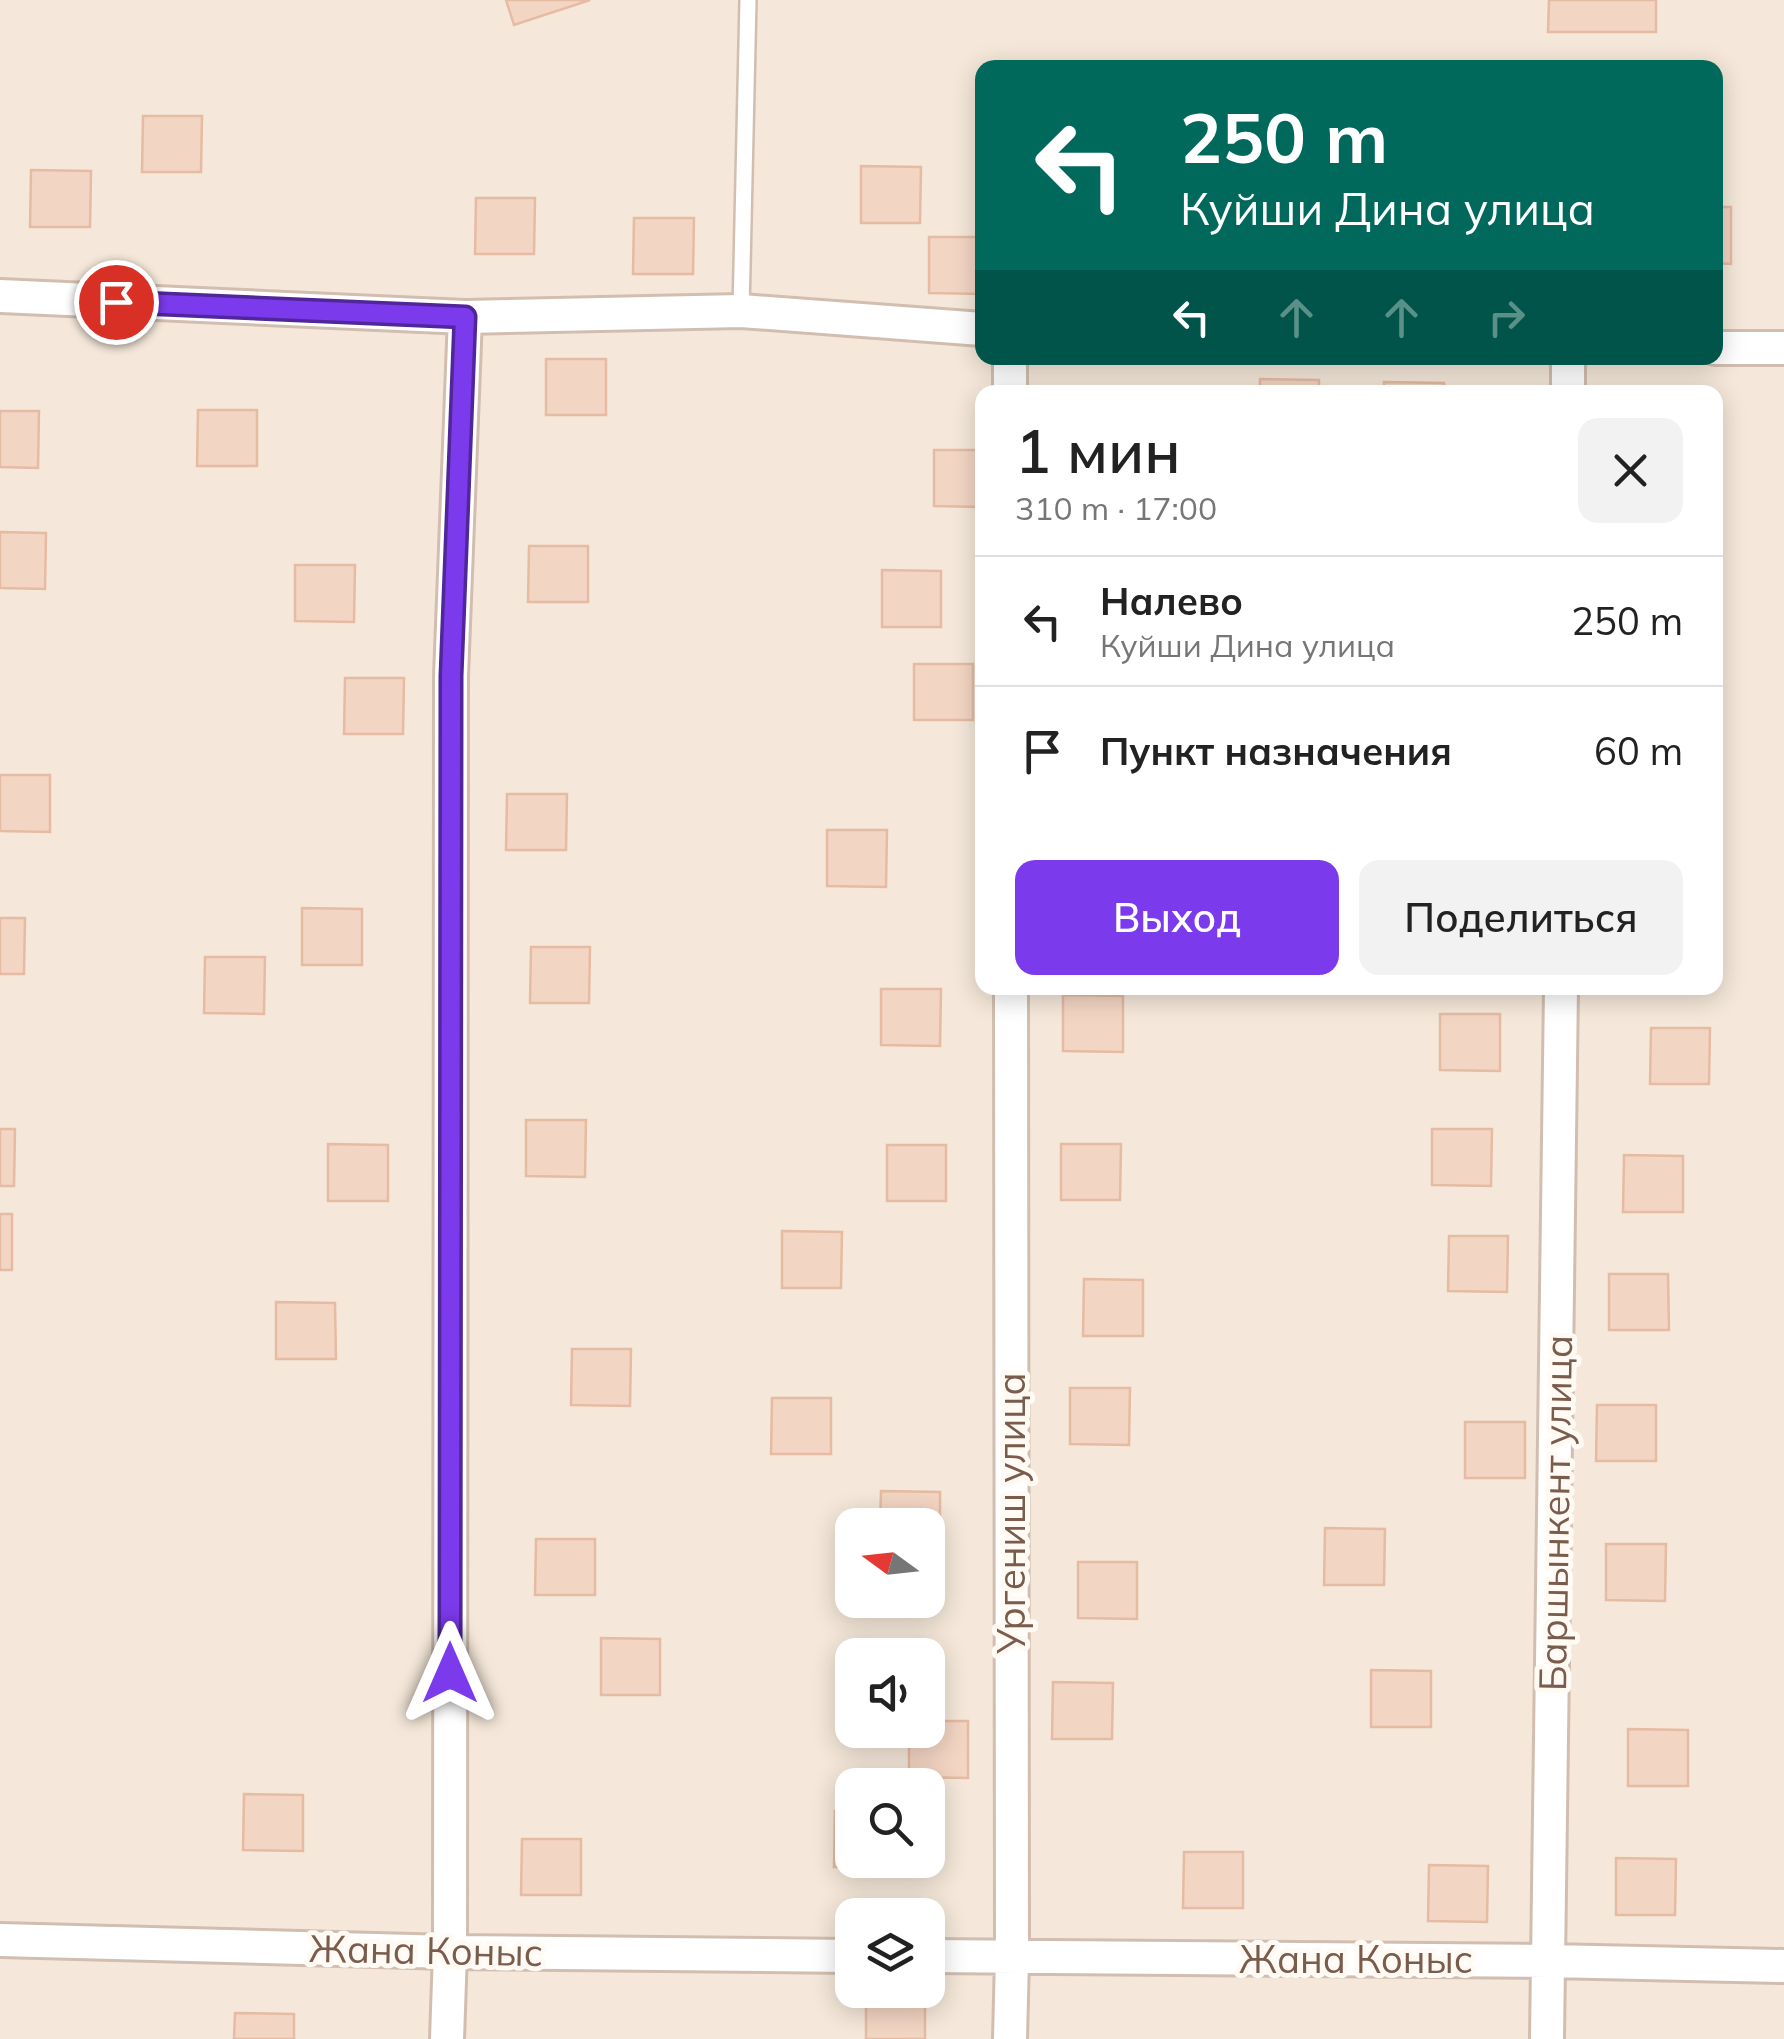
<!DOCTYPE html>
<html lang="ru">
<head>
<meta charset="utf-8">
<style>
	body { margin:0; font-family:Mulish,sans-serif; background:#f2f2f2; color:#222; height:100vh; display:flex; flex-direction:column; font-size:38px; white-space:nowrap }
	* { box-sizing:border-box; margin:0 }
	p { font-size:32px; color:#767676 }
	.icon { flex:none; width:55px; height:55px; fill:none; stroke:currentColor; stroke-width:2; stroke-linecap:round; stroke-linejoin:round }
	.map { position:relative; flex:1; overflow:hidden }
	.side { position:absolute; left:975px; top:385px; width:748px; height:610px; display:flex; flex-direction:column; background:#fff; border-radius:20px; box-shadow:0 5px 25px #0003 }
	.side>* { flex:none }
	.banner { position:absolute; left:975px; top:60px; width:748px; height:305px; border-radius:20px; box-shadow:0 5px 25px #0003; background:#00695c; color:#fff; overflow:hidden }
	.needle { width:65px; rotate:285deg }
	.controls { position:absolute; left:835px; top:1508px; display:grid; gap:20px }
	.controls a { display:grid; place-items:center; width:110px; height:110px; border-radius:20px; background:#fff; box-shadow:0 5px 25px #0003; font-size:50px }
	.pin { position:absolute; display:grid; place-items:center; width:85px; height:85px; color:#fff; margin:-42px; border:5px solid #fff; border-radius:50%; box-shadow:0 2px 10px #0007 }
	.me { position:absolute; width:110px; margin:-55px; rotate:0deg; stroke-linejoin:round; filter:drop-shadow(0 0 8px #0008) }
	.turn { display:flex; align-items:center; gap:35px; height:210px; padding:0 40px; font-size:45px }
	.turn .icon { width:130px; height:130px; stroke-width:2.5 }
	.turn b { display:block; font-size:70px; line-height:85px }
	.lanes { display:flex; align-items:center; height:95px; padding:0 40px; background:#0003; justify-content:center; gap:50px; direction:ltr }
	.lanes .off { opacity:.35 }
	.round { display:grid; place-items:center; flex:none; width:105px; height:105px; border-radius:20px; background:#f2f2f2 }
	.summary { display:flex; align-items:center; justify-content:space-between; height:170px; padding:0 40px }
	h1 { font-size:60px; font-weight:600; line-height:75px }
	.cta { display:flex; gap:20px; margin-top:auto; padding:20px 40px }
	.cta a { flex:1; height:115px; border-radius:20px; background:#7c3aed; color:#fff; font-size:40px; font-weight:600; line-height:115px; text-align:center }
	.cta a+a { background:#f2f2f2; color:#222 }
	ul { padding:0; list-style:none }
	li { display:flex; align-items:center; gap:30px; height:130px; padding:0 40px; border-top:2px solid #e0e0e0 }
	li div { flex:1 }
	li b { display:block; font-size:38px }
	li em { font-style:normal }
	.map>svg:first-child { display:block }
	.residential { fill:#f5e8da; fill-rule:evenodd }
	.building { fill:#f3d5c3; stroke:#e6bba3; stroke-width:2.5 }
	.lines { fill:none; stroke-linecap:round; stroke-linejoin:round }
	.service-casing { stroke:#d1beb0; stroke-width:20 }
	.minor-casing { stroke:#d1beb0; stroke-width:38 }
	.service { stroke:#fff; stroke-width:15 }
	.minor { stroke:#fff; stroke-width:32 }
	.route-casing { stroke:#51269a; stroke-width:25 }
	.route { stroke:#7c3aed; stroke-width:18 }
	.labels { text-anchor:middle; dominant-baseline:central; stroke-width:10; stroke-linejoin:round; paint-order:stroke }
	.street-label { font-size:38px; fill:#7a5c4d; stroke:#fffaf3 }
</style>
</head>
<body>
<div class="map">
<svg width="1784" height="2039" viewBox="0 0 1784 2039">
	<rect width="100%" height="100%" fill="#fdf6ec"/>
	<path class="residential" d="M 0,0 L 1784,0 L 1784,2039 L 0,2039 ZM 982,68 L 1715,68 L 1715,358 L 982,358 ZM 982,392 L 1715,392 L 1715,988 L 982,988 ZM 852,1525 L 928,1525 L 928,1600 L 852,1600 ZM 852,1655 L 928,1655 L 928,1730 L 852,1730 ZM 852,1785 L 928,1785 L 928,1860 L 852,1860 ZM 852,1915 L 928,1915 L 928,1990 L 852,1990 Z"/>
	<path class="building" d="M 506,0 L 590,0 L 514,25 Z
		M 1549,0 L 1656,0 L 1656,32 L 1548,32 Z
		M 143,116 L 202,116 L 201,172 L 142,172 Z
		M 861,166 L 921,167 L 920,223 L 861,223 Z
		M 31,170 L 91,171 L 90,227 L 30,227 Z
		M 476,198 L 535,198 L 534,254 L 475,254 Z
		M 1715,207 L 1731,207 L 1731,264 L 1715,263 Z
		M 634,218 L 694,218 L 693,274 L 633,274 Z
		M 929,237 L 982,237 L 982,294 L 929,293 Z
		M 546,359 L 606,359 L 606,415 L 546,415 Z
		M 1260,379 L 1319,380 L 1319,392 L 1260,392 Z
		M 1384,382 L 1444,383 L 1444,392 L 1384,392 Z
		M 198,410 L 257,410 L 257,466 L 197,466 Z
		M 0,411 L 39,411 L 38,468 L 0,467 Z
		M 934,450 L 982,450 L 982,507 L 934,506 Z
		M 0,532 L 46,533 L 45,589 L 0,588 Z
		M 529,546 L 588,546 L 588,602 L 528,602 Z
		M 295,565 L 355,565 L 354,622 L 295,621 Z
		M 882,570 L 941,571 L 941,627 L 882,627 Z
		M 914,664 L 973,664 L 973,720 L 914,720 Z
		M 345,678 L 404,678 L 403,734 L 344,734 Z
		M 0,775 L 50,775 L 50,832 L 0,831 Z
		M 507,794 L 567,794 L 566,850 L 506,850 Z
		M 827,830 L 887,830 L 886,887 L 827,886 Z
		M 302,908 L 362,909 L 362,965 L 302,965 Z
		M 0,918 L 25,918 L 24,974 L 0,974 Z
		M 531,947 L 590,947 L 589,1003 L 530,1003 Z
		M 205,957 L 265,957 L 264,1014 L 204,1013 Z
		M 881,989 L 941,989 L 940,1046 L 881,1045 Z
		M 1063,995 L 1123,996 L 1123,1052 L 1063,1051 Z
		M 1440,1014 L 1500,1014 L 1500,1071 L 1440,1070 Z
		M 1651,1028 L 1710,1028 L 1709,1084 L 1650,1084 Z
		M 526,1120 L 586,1120 L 585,1177 L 526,1176 Z
		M 0,1129 L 15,1129 L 14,1186 L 0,1186 Z
		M 1432,1129 L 1492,1129 L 1491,1186 L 1432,1185 Z
		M 328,1144 L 388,1145 L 388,1201 L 328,1201 Z
		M 1061,1144 L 1121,1144 L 1120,1200 L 1061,1200 Z
		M 887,1145 L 946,1145 L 946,1201 L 887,1201 Z
		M 1624,1155 L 1683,1156 L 1683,1212 L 1623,1212 Z
		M 0,1214 L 12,1214 L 12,1270 L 0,1270 Z
		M 782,1231 L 842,1232 L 841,1288 L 782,1288 Z
		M 1449,1236 L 1508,1236 L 1507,1292 L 1448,1291 Z
		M 1609,1274 L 1668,1274 L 1669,1330 L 1609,1330 Z
		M 1084,1279 L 1143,1280 L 1143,1336 L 1083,1336 Z
		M 276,1302 L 335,1303 L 336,1359 L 276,1359 Z
		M 572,1349 L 631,1349 L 630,1406 L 571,1405 Z
		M 1070,1388 L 1130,1388 L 1129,1445 L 1070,1444 Z
		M 772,1398 L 831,1398 L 831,1454 L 771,1454 Z
		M 1597,1405 L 1656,1405 L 1656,1461 L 1596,1461 Z
		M 1465,1422 L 1525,1422 L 1525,1478 L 1465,1478 Z
		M 881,1491 L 940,1492 L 940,1548 L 928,1548 L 928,1525 L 880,1525 Z
		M 1325,1528 L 1385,1529 L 1384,1585 L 1324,1585 Z
		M 536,1539 L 595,1539 L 595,1595 L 535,1595 Z
		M 1606,1544 L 1666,1544 L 1665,1601 L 1606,1600 Z
		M 1078,1562 L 1137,1562 L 1137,1619 L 1078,1618 Z
		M 601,1638 L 660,1639 L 660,1695 L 601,1695 Z
		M 1371,1670 L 1431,1671 L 1431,1727 L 1371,1727 Z
		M 1053,1682 L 1113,1683 L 1112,1739 L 1052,1739 Z
		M 928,1721 L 968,1721 L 968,1778 L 909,1777 L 909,1730 L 928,1730 Z
		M 1628,1729 L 1688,1730 L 1688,1786 L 1628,1786 Z
		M 244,1794 L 303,1795 L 303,1851 L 243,1850 Z
		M 835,1811 L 852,1811 L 852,1860 L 894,1860 L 894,1867 L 834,1867 Z
		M 522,1839 L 581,1839 L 581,1895 L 521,1895 Z
		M 1184,1852 L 1243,1852 L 1243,1908 L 1183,1908 Z
		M 1616,1858 L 1676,1859 L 1675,1915 L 1616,1915 Z
		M 1429,1865 L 1488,1866 L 1487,1922 L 1428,1921 Z
		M 866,1991 L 925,1991 L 925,2039 L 866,2039 Z
		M 235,2013 L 294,2014 L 294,2039 L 234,2039 Z"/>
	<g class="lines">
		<defs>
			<path id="service" d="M 741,311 L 748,0"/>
			<path id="minor" d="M 0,296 L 465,317 L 741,311 L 982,329
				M 1715,348 L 1784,348
				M 1010,358 L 1010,392
				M 1568,392 L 1568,358
				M 0,1940 L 450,1952 L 852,1956
				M 928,1956 L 1549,1961 L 1784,1966
				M 447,2039 L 450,1952 L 451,676 L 465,317
				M 1010,2039 L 1012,1957 L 1011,988
				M 1547,2039 L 1561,988"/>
		</defs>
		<use href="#service" class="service-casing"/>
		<use href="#minor" class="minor-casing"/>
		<use href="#service" class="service"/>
		<use href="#minor" class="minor"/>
	</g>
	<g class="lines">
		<defs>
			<path id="route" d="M 116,302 L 465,317 L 451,676 L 450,1673"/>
		</defs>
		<use href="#route" class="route-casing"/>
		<use href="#route" class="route"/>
	</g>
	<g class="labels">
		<g class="street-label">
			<text transform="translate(1011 1513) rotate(-90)">Ургениш улица</text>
			<text transform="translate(1555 1513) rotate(-89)">Баршынкент улица</text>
			<text transform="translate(426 1950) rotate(1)">Жана Коныс</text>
			<text x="1356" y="1959">Жана Коныс</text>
		</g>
	</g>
</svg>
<div class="controls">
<a><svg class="needle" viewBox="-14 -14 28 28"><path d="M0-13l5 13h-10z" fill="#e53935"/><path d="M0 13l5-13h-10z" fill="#767676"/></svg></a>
<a><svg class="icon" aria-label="sound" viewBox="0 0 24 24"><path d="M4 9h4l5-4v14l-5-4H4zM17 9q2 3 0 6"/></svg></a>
<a><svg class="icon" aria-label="search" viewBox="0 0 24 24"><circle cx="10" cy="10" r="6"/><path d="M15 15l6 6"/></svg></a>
<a><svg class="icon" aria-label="layers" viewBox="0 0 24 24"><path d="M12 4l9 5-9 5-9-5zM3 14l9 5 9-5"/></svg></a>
</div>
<div class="pin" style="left:116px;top:302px;background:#d93025"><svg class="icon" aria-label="arrive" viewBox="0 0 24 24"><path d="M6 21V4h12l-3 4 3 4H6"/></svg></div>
<svg class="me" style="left:450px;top:1673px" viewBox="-20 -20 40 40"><path d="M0-17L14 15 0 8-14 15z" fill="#7c3aed" stroke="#fff" stroke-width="4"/></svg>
<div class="banner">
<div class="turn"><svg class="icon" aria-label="left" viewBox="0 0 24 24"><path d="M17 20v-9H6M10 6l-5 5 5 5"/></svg><div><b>250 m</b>Куйши Дина улица</div></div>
<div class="lanes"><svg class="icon" aria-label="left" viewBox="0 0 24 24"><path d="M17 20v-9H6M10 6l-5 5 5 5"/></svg><svg class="icon off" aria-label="ahead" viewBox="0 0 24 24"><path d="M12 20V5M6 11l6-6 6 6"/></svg><svg class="icon off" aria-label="ahead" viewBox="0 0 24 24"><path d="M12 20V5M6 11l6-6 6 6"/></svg><svg class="icon off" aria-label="right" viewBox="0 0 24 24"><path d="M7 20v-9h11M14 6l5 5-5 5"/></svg></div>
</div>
<section class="side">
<div class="summary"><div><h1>1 мин</h1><p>310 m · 17:00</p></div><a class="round"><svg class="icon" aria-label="close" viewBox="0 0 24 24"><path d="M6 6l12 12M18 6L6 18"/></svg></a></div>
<ul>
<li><svg class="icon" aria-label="left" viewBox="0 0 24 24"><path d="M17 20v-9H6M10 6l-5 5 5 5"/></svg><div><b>Налево</b><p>Куйши Дина улица</p></div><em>250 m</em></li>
<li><svg class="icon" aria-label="arrive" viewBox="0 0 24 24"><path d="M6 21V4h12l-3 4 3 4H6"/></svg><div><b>Пункт назначения</b></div><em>60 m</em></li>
</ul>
<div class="cta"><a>Выход</a><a>Поделиться</a></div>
</section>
</div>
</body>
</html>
